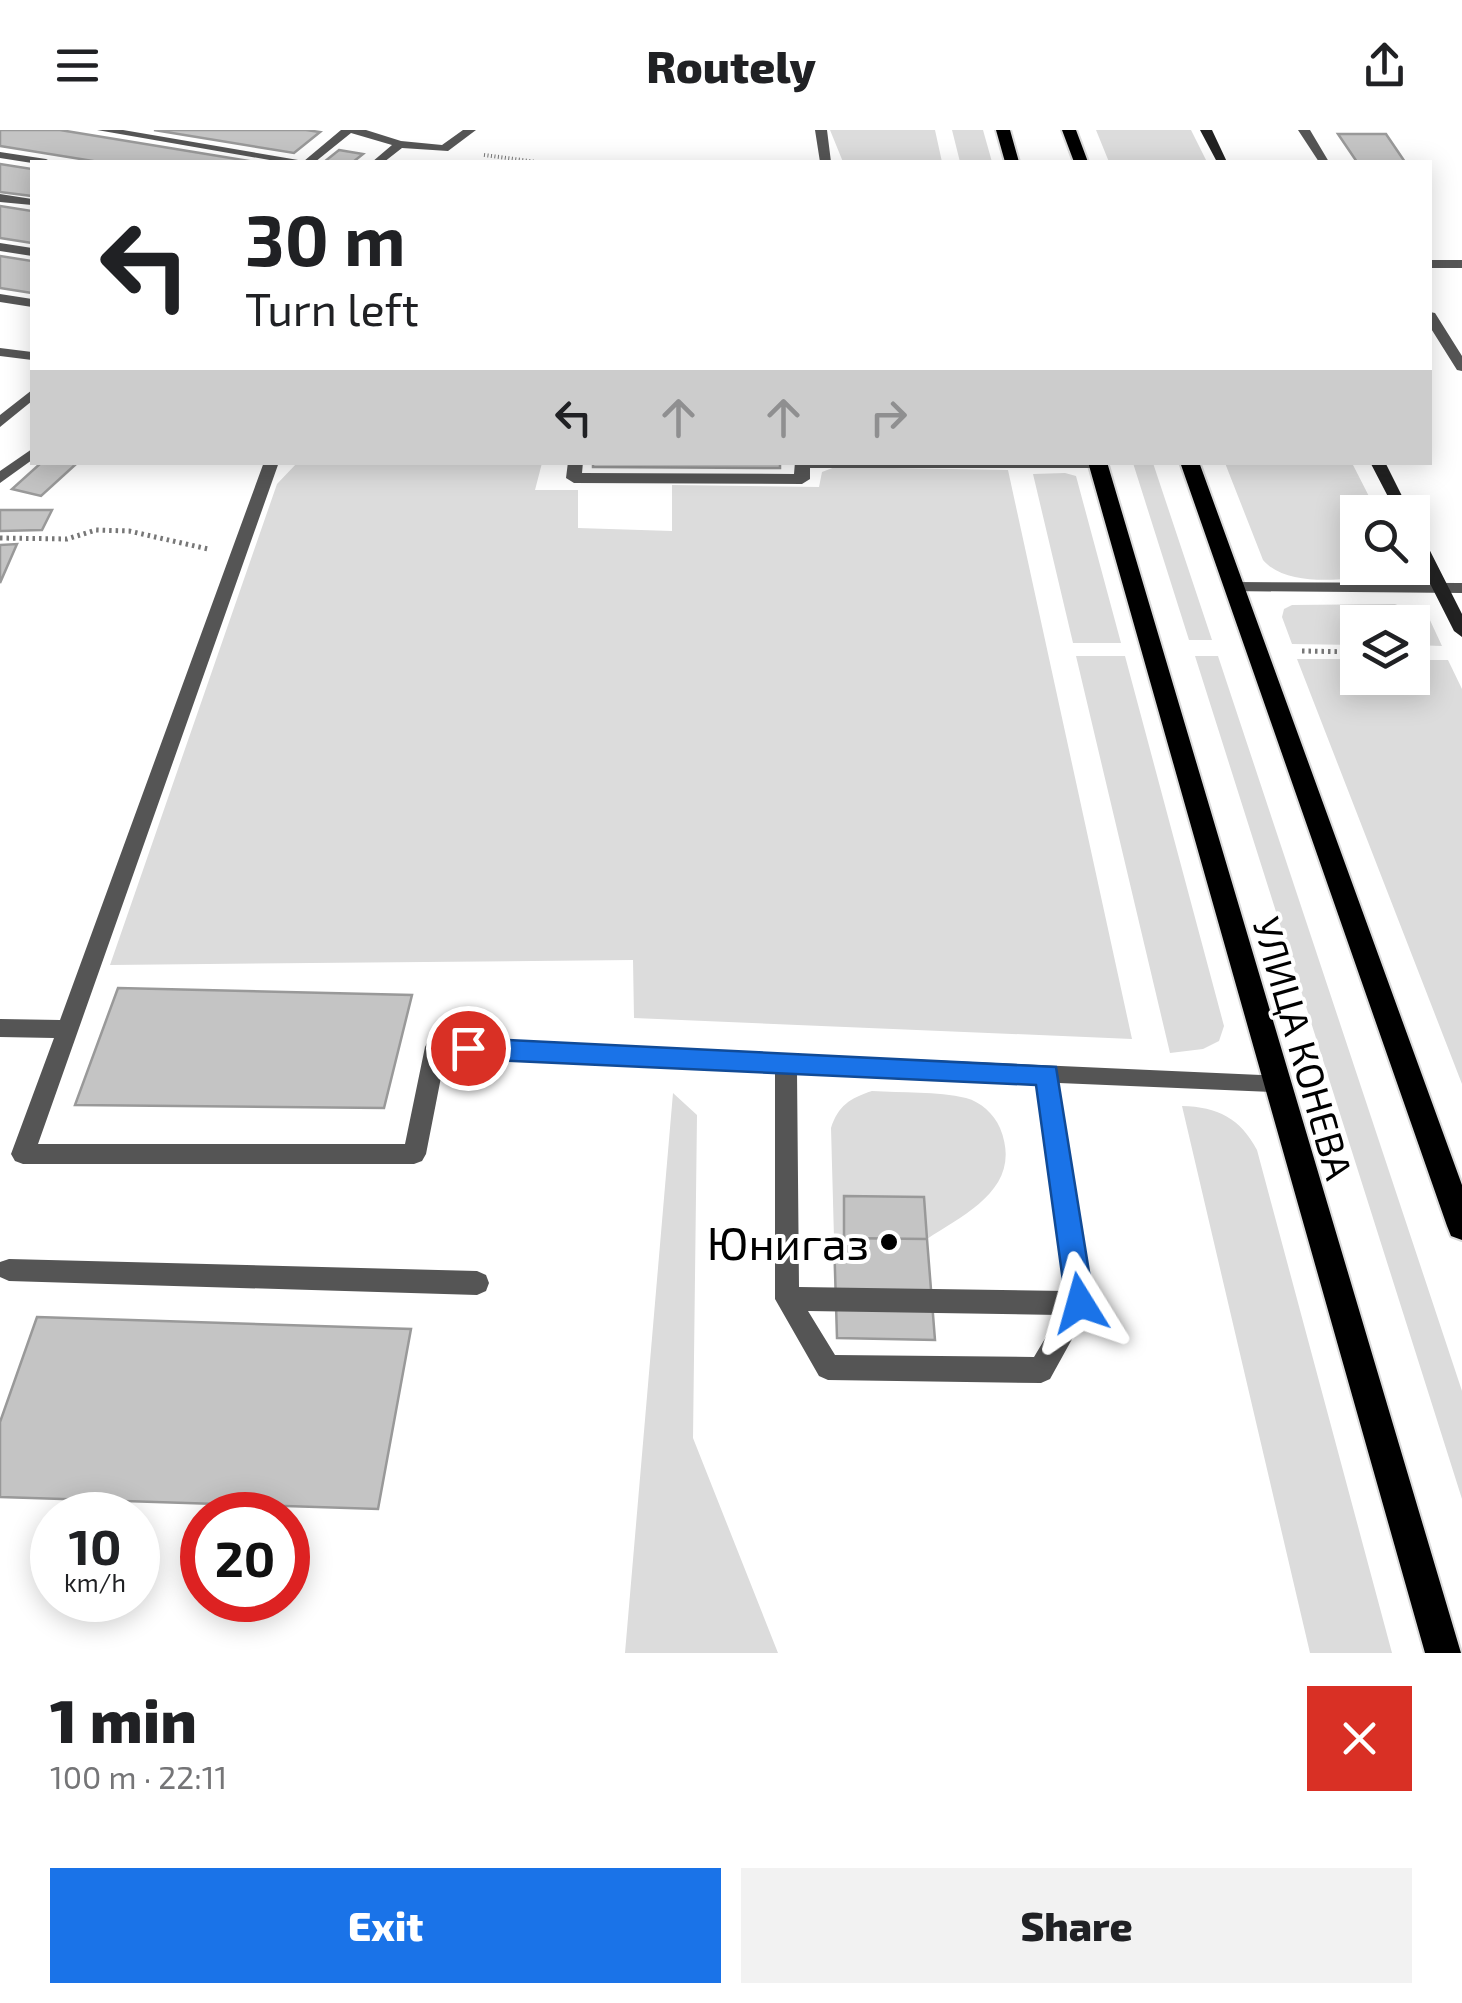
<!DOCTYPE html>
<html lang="en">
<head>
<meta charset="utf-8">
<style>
	body { margin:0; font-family:"Exo 2",sans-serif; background:#f2f2f2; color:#202124; height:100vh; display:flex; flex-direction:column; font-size:38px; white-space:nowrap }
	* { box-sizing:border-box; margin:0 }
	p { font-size:32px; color:#757577 }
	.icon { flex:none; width:55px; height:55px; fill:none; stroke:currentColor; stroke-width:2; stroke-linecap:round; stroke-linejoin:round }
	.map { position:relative; height:1523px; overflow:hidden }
	.drawer { display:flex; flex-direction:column; background:#fff; flex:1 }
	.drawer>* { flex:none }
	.top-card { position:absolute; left:30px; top:30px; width:1402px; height:305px; border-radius:0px; box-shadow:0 5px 25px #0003; background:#fff; color:#202124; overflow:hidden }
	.fabs { position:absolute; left:1340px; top:365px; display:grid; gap:20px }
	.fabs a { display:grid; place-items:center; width:90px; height:90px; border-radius:0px; background:#fff; box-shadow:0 5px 25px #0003; font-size:50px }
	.speed { position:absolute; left:30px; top:1362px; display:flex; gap:20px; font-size:50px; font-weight:700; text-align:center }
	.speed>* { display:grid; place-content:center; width:130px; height:130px; border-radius:50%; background:#fff; box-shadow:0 5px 25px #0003; line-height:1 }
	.speed small { font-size:25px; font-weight:400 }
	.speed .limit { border:15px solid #d22; background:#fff; color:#111 }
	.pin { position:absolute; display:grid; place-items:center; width:85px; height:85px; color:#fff; margin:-42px; border:5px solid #fff; border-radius:50%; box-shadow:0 2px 10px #0007 }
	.me { position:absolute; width:110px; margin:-55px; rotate:352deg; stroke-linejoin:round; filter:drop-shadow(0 0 8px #0008) }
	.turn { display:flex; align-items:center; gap:35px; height:210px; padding:0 50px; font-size:45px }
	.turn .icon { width:130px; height:130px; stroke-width:2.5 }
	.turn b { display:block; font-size:70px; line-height:85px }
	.lanes { display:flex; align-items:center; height:95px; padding:0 50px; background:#0003; justify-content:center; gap:50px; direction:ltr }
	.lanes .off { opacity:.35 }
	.round { display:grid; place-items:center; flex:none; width:105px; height:105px; border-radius:0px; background:#f2f2f2 }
	.overview { display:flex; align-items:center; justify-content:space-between; height:170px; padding:0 50px }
	h1 { font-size:60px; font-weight:800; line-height:75px }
	.primary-button { display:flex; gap:20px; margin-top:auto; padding:20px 50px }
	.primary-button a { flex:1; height:115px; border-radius:0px; background:#1a73e8; color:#fff; font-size:40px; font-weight:800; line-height:115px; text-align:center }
	.primary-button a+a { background:#f2f2f2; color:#202124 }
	header { display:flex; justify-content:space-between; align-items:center; height:130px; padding:0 50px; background:#fff; font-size:45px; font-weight:800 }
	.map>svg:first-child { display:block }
	.green { fill:#dcdcdc }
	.building { fill:#c4c4c4; stroke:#999; stroke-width:2.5 }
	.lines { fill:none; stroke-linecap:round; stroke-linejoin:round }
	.primary-casing { stroke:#dbdbdb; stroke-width:4 }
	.path-far1 { stroke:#777; stroke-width:4; stroke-dasharray:1 2.5; stroke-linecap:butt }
	.path { stroke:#777; stroke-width:5; stroke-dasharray:2.5 4; stroke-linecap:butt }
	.service { fill:#555; fill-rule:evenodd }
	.minor { fill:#555; fill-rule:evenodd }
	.secondary { fill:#222; fill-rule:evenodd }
	.primary { fill:#000; fill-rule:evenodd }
	.route { fill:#1a73e8; stroke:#114b97; stroke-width:2.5 }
	.poi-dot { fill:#000; stroke:#fff; stroke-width:4 }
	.labels { text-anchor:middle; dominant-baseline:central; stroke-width:8; stroke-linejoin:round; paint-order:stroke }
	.street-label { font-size:38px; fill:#000; stroke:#fff }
	.near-poi-label { font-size:45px; fill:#000; stroke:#fff; text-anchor:end }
</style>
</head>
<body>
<header><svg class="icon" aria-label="menu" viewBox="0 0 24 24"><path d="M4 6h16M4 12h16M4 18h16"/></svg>Routely<svg class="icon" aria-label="share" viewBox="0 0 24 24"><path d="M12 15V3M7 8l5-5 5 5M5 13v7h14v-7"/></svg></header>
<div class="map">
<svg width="1462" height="1523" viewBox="0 0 1462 1523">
	<rect width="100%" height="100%" fill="#fff"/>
	<path class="green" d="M 830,0 L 935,0 L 942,32 L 843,32 Z
		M 952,0 L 983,0 L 992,32 L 960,32 Z
		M 1096,0 L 1191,0 L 1207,32 L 1109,32 Z
		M 297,333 L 542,333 L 535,360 L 578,360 L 578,398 L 672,401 L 672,355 L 819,357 L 822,342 L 835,337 L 1008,340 L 1132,909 L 634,888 L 633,830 L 110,835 L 277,354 Z
		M 1133,333 L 1153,333 L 1212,510 L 1189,510 Z
		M 1225,333 L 1352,333 L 1377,382 L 1358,382 L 1358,438 L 1397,438 L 1396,441 L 1385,447 C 1348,447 1289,460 1263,430 Z
		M 1065,343 L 1076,346 L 1121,513 L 1073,513 L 1033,344 Z
		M 1395,474 L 1429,488 L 1442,516 L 1413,515 L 1412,492 L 1358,492 L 1357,515 L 1292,514 L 1282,487 L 1284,479 L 1292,475 Z
		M 1076,526 L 1125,526 L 1224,896 L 1219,911 L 1203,919 L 1170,923 Z
		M 1195,526 L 1218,526 L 1462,1261 L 1462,1369 Z
		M 1297,529 L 1357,529 L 1358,548 L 1412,548 L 1413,530 L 1448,530 L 1462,559 L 1462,954 Z
		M 872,961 C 902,963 937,961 966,968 C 981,972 994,984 1000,998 C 1024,1057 967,1083 927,1109 L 923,1067 L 844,1066 L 844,1108 L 834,1108 L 831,998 C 838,976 850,968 872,961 Z
		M 673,963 L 697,985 L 693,1308 L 778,1523 L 625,1523 Z
		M 1182,976 C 1218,977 1240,988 1257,1020 L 1392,1523 L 1310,1523 Z"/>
	<path class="building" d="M 0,0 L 60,0 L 255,32 L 99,32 L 0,16 Z
		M 154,0 L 306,0 L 320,2 L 294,23 Z
		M 1338,4 L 1386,4 L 1405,32 L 1357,32 Z
		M 339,20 L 363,24 L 353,32 L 324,32 Z
		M 0,34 L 32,39 L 32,66 L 0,62 Z
		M 0,76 L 32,81 L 32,113 L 0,108 Z
		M 0,126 L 32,131 L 32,163 L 0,158 Z
		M 42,332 L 76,334 L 41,366 L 12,359 Z
		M 593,332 L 780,332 L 780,338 L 593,337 Z
		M 0,380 L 52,380 L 42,400 L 0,401 Z
		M 17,414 L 0,453 L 0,415 Z
		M 118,858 L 412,865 L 384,978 L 75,975 Z
		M 844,1066 L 924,1067 L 927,1109 L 844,1108 Z
		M 834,1108 L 927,1109 L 935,1210 L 837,1208 Z
		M 37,1187 L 411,1199 L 378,1379 L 0,1367 L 0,1292 Z"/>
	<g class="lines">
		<defs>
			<path id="primary" d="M 996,0 L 1010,0 L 1019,32 L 1005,32 Z
				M 1062,0 L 1076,0 L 1088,32 L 1074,32 Z
				M 1088,332 L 1107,332 L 1461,1523 L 1425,1523 Z
				M 1180,332 L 1199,332 L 1462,1055 L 1462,1110 L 1451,1106 L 1447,1096 Z"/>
		</defs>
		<use href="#primary" class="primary-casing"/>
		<path class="path-far1" d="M 484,25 L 537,32"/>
		<path class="path" d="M 0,408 L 67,409 L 96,400 L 129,401 L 208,419
			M 1302,521 L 1358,522
			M 1412,522 L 1429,522"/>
		<path class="service" d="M 97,0 L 123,0 L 304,31 L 341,0 L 366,0 L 401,11 L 442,15 L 463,0 L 476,0 L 448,21 L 402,18 L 384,32 L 372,32 L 392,15 L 351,3 L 315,32 L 281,32 Z
			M 815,0 L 827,0 L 831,32 L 820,32 Z
			M 1298,0 L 1310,0 L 1329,32 L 1319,32 Z
			M 0,22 L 46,29 L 52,32 L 32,33 L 0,28 Z
			M 0,64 L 32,69 L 32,75 L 0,72 Z
			M 0,113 L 32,118 L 32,126 L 0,121 Z
			M 1430,130 L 1462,130 L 1462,138 L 1430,138 Z
			M 0,164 L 32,169 L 32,177 L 0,172 Z
			M 1430,182 L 1435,183 L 1462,226 L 1462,241 L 1457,240 L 1430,197 Z
			M 0,218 L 32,222 L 32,230 L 0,226 Z
			M 32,260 L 32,271 L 0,297 L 0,285 Z
			M 32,319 L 32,330 L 0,353 L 0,341 Z
			M 264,332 L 279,332 L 38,1014 L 405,1014 L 425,917 L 428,911 L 436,908 L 1283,946 L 1286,953 L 1283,960 L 1275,962 L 1059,953 L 1092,1173 L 1050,1249 L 1041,1253 L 828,1250 L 819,1246 L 775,1169 L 775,941 L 445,927 L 426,1024 L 422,1031 L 414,1034 L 23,1034 L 15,1031 L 11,1024 L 54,908 L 0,907 L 0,889 L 60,890 ZM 797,942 L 1037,952 L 1066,1161 L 799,1157 ZM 808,1181 L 1059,1185 L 1034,1227 L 835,1225 Z
			M 568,332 L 583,332 L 582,343 L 794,344 L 795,332 L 1104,334 L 1097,338 L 810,338 L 810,349 L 802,354 L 574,353 L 566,348 Z
			M 9,1129 L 477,1141 L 486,1145 L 489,1153 L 486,1161 L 477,1165 L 9,1151 L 0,1147 L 0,1132 Z"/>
		<path class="minor" d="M 1233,452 L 1462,453 L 1462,463 L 1227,461 L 1227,453 Z"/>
		<path class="secondary" d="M 1200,0 L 1212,0 L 1227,32 L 1217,32 Z
			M 1370,332 L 1385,332 L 1410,382 L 1396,382 Z
			M 1412,396 L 1420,401 L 1462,484 L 1462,507 L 1454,501 L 1412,418 Z"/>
		<use href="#primary" class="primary"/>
	</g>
	<path class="route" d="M 468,908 L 1056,937 L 1094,1173 L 1090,1183 L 1080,1187 L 1070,1183 L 1066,1173 L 1036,955 L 468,929 L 460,926 L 456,918 L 460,911 Z"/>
	<circle class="poi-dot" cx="889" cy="1112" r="10"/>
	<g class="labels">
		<g class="street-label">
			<text transform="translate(1304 918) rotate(74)">УЛИЦА КОНЕВА</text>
		</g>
		<g class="near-poi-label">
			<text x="869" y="1112">Юнигаз</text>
		</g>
	</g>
</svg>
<div class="fabs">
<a><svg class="icon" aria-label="search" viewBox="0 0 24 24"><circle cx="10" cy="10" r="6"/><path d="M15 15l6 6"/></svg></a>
<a><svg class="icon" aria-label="layers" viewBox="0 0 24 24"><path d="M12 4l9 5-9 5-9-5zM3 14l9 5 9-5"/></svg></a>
</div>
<div class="speed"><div>10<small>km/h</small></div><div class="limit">20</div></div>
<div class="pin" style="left:468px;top:918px;background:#d93025"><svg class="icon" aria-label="arrive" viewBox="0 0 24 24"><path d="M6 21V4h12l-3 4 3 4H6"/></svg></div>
<svg class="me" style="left:1080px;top:1173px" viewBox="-20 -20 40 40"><path d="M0-17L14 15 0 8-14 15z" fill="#1a73e8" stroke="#fff" stroke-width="4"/></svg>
<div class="top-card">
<div class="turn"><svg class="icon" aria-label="left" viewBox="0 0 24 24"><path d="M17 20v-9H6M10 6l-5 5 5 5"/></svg><div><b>30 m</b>Turn left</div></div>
<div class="lanes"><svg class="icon" aria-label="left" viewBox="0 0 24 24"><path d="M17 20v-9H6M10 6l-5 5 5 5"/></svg><svg class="icon off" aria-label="ahead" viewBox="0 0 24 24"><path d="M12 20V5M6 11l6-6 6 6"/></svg><svg class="icon off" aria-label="ahead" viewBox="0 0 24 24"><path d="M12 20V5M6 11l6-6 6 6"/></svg><svg class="icon off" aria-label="right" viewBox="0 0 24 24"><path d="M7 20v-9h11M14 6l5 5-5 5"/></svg></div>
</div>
</div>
<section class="drawer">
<div class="overview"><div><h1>1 min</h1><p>100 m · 22:11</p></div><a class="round" style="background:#d93025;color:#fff"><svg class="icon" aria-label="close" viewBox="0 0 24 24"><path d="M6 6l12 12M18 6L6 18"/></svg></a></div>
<div class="primary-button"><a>Exit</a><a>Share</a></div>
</section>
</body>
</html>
